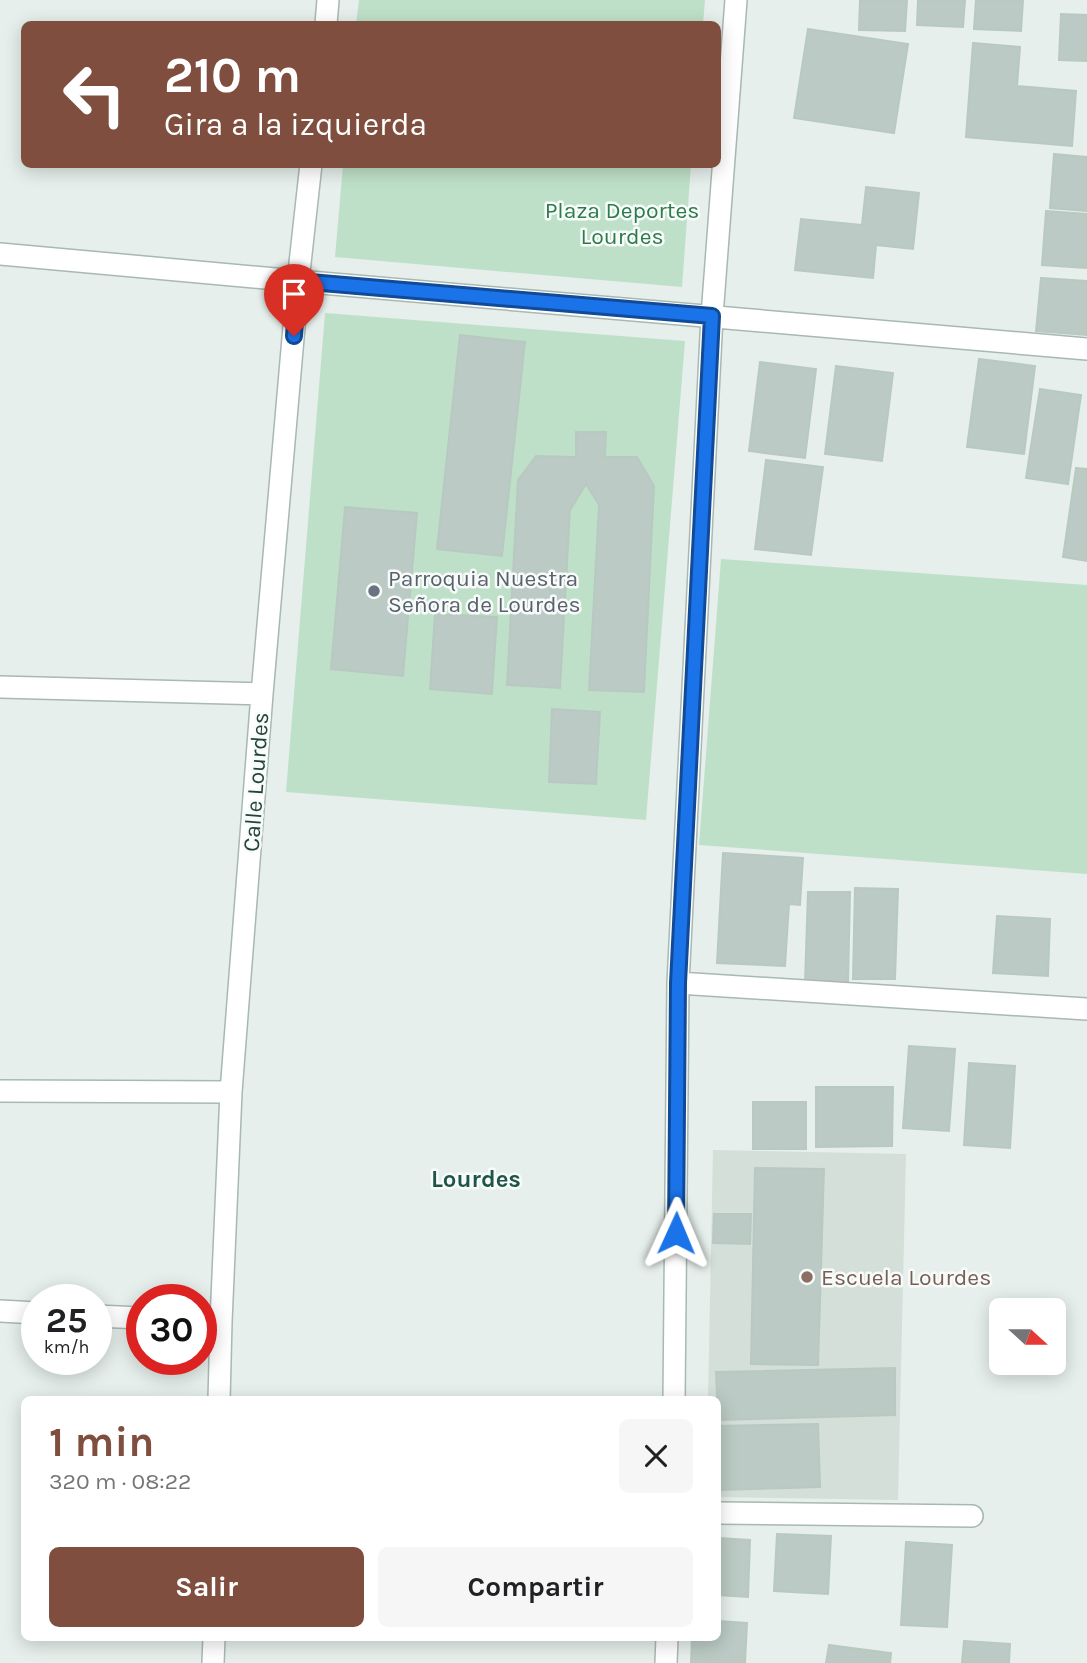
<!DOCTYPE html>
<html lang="es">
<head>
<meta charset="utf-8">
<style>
	body { margin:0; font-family:Karla,sans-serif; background:#f6f6f6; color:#202124; height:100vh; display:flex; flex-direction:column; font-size:26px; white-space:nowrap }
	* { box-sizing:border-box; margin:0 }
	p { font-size:23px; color:#757577 }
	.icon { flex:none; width:38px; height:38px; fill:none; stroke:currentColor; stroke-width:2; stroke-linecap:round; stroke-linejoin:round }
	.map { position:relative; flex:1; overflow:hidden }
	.details { position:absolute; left:21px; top:1396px; width:700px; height:245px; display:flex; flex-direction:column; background:#fff; border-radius:10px; box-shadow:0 4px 18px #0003 }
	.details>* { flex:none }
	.banner { position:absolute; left:21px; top:21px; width:700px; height:147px; border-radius:10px; box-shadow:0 4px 18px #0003; background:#7f4e3f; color:#fff; overflow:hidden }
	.needle { width:46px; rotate:111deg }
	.controls { position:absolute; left:989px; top:1298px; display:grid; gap:14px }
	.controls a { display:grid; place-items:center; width:77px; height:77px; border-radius:10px; background:#fff; box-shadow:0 4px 18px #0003; font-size:35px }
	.speed { position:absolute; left:21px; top:1284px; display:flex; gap:14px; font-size:35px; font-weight:700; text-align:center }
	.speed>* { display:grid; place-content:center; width:91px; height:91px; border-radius:50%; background:#fff; box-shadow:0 4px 18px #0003; line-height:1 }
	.speed small { font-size:18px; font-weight:400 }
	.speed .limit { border:10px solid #d22; background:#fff; color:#111 }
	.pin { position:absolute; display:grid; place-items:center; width:60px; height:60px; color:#fff; margin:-72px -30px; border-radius:50% 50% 50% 0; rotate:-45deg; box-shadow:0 0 7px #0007 }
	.pin .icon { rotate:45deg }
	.me { position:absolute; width:77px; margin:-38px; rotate:1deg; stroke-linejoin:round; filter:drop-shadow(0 0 5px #0008) }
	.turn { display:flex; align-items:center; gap:24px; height:147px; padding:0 28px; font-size:32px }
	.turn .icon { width:91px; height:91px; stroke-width:2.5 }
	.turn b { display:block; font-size:49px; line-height:60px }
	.round { display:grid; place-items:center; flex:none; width:74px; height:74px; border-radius:10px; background:#f6f6f6 }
	.headline { display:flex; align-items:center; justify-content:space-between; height:119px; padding:0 28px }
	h1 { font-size:42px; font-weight:700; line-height:52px; color:#7f4e3f }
	.action { display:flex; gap:14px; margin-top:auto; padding:14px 28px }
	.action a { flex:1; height:80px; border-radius:10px; background:#7f4e3f; color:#fff; font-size:28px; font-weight:700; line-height:80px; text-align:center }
	.action a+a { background:#f6f6f6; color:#202124 }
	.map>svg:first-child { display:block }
	.built { fill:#d4dfda }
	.green { fill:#bfe0c8 }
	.building { fill:#bbcac4; stroke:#b8c9c2; stroke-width:2 }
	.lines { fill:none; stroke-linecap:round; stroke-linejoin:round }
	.minor-casing { stroke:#a8b8b2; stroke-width:24 }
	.minor { stroke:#fff; stroke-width:21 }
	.route-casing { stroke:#114b97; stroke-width:18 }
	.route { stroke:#1a73e8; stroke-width:12 }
	.worship-dot { fill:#6b7280; stroke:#f7fbf9; stroke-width:2.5 }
	.education-dot { fill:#8d6e63; stroke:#f7fbf9; stroke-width:2.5 }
	.labels { text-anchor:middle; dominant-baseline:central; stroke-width:5; stroke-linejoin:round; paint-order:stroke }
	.park-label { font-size:23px; fill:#2d7a4b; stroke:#f7fbf9 }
	.worship-label { font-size:23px; fill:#5b616d; stroke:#f7fbf9; text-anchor:start }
	.street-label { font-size:23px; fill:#24423a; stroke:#f7fbf9 }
	.education-label { font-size:23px; fill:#785e54; stroke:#f7fbf9; text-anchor:start }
	.neighbourhood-label { font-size:24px; font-weight:bold; fill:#1f5548; stroke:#f7fbf9 }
</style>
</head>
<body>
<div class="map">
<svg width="1087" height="1663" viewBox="0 0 1087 1663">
	<rect width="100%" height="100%" fill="#e6efeb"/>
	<path class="built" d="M 713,1150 L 906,1154 L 898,1500 L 718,1497 L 718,1400 L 708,1400 Z"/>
	<path class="green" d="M 359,0 L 705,0 L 703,24 L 356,24 Z
		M 343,165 L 691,165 L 682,287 L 335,257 Z
		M 325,313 L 685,341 L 646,820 L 286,792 Z
		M 721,559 L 1087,585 L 1087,874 L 699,845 Z"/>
	<path class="building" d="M 860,0 L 907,0 L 905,31 L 859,30 Z
		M 918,0 L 965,0 L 963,27 L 917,25 Z
		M 976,0 L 1023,0 L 1021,31 L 974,29 Z
		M 1061,14 L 1087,15 L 1087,61 L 1059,60 Z
		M 808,29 L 908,44 L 894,133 L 794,118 Z
		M 973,43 L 1020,47 L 1017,86 L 1076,91 L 1072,146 L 966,137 Z
		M 1054,154 L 1087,157 L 1087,211 L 1050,208 Z
		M 866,187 L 919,193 L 913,249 L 876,245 L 873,278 L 795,270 L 801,219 L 862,225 Z
		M 1046,211 L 1087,214 L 1087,268 L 1042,265 Z
		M 1041,278 L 1087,281 L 1087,335 L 1036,331 Z
		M 460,335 L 525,342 L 502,556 L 437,549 Z
		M 979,359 L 1035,366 L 1024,454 L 967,447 Z
		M 760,362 L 816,369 L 805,458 L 749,451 Z
		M 836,366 L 893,373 L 882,461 L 825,454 Z
		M 1040,389 L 1081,395 L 1068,484 L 1026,478 Z
		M 576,432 L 606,432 L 605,457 L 637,457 L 654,486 L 644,692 L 589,690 L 599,505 L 586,484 L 570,510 L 560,688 L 507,685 L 518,480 L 536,456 L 576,457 Z
		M 766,460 L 823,467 L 811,555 L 755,549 Z
		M 1076,468 L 1087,469 L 1087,561 L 1063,557 Z
		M 345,507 L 417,513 L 403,676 L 331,669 Z
		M 435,614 L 497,617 L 492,694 L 430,689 Z
		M 552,709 L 600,712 L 596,784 L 549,782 Z
		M 723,853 L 803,858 L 800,905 L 789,904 L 785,966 L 717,963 Z
		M 855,888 L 898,889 L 895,979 L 853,979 Z
		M 808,892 L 850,892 L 848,983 L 805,982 Z
		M 997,916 L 1050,919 L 1048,976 L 993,973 Z
		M 909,1046 L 955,1049 L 949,1131 L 903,1128 Z
		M 969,1063 L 1015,1066 L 1010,1148 L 964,1145 Z
		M 816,1087 L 893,1087 L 892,1146 L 816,1147 Z
		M 753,1102 L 806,1102 L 806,1149 L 753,1149 Z
		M 755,1168 L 824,1169 L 818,1365 L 751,1364 Z
		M 714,1214 L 751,1214 L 750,1244 L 713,1243 Z
		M 895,1368 L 895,1415 L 718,1420 L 716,1372 Z
		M 818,1424 L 820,1487 L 718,1490 L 718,1426 Z
		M 777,1534 L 831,1536 L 828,1594 L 774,1591 Z
		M 718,1538 L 750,1540 L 748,1597 L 718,1595 Z
		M 906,1542 L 952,1545 L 947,1627 L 901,1625 Z
		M 718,1621 L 747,1623 L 745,1663 L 691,1663 L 692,1638 L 718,1638 Z
		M 964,1641 L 1010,1644 L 1009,1663 L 962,1663 Z
		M 829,1645 L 891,1653 L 890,1663 L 826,1663 Z"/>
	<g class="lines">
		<defs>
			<path id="minor" d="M 326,24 L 328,0
				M 0,254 L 298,281 L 1087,349
				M 0,687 L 262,694
				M 678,983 L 1087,1009
				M 0,1091 L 231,1092
				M 0,1311 L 37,1313
				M 96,1316 L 142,1318
				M 219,1400 L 221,1322 L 231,1092 L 262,694 L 298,281 L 311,164
				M 674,1400 L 678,983 L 712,316 L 736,0
				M 718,1513 L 972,1516
				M 213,1663 L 214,1638
				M 666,1663 L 667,1638"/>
		</defs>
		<use href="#minor" class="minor-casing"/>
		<use href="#minor" class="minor"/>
	</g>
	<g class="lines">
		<defs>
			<path id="route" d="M 294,336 L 298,281 L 712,316 L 678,983 L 676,1233"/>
		</defs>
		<use href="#route" class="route-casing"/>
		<use href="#route" class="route"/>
	</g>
	<circle class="worship-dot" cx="374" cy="591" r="7"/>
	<circle class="education-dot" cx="807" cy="1277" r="7"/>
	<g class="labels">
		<g class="park-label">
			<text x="622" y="210">Plaza Deportes<tspan x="622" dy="26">Lourdes</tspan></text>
		</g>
		<g class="worship-label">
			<text x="388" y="578">Parroquia Nuestra<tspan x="388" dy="26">Señora de Lourdes</tspan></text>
		</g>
		<g class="street-label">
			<text transform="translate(256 782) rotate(-86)">Calle Lourdes</text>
		</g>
		<g class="education-label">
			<text x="821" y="1277">Escuela Lourdes</text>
		</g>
		<g class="neighbourhood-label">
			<text x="476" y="1179">Lourdes</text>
		</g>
	</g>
</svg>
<div class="controls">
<a><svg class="needle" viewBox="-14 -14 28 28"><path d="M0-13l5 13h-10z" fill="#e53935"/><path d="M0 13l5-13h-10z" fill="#757577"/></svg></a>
</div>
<div class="speed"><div>25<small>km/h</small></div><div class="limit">30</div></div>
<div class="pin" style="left:294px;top:336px;background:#d93025"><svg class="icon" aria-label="arrive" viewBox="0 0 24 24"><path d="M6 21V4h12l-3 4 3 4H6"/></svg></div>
<svg class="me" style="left:676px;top:1233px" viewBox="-20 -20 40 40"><path d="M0-17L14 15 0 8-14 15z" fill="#1a73e8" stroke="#fff" stroke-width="4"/></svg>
<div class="banner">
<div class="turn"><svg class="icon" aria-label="left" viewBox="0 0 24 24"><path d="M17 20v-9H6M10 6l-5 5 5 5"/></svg><div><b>210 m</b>Gira a la izquierda</div></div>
</div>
<section class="details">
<div class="headline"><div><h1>1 min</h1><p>320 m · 08:22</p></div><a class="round"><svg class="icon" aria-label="close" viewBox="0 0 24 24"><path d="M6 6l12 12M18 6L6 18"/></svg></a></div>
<div class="action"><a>Salir</a><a>Compartir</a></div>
</section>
</div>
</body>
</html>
